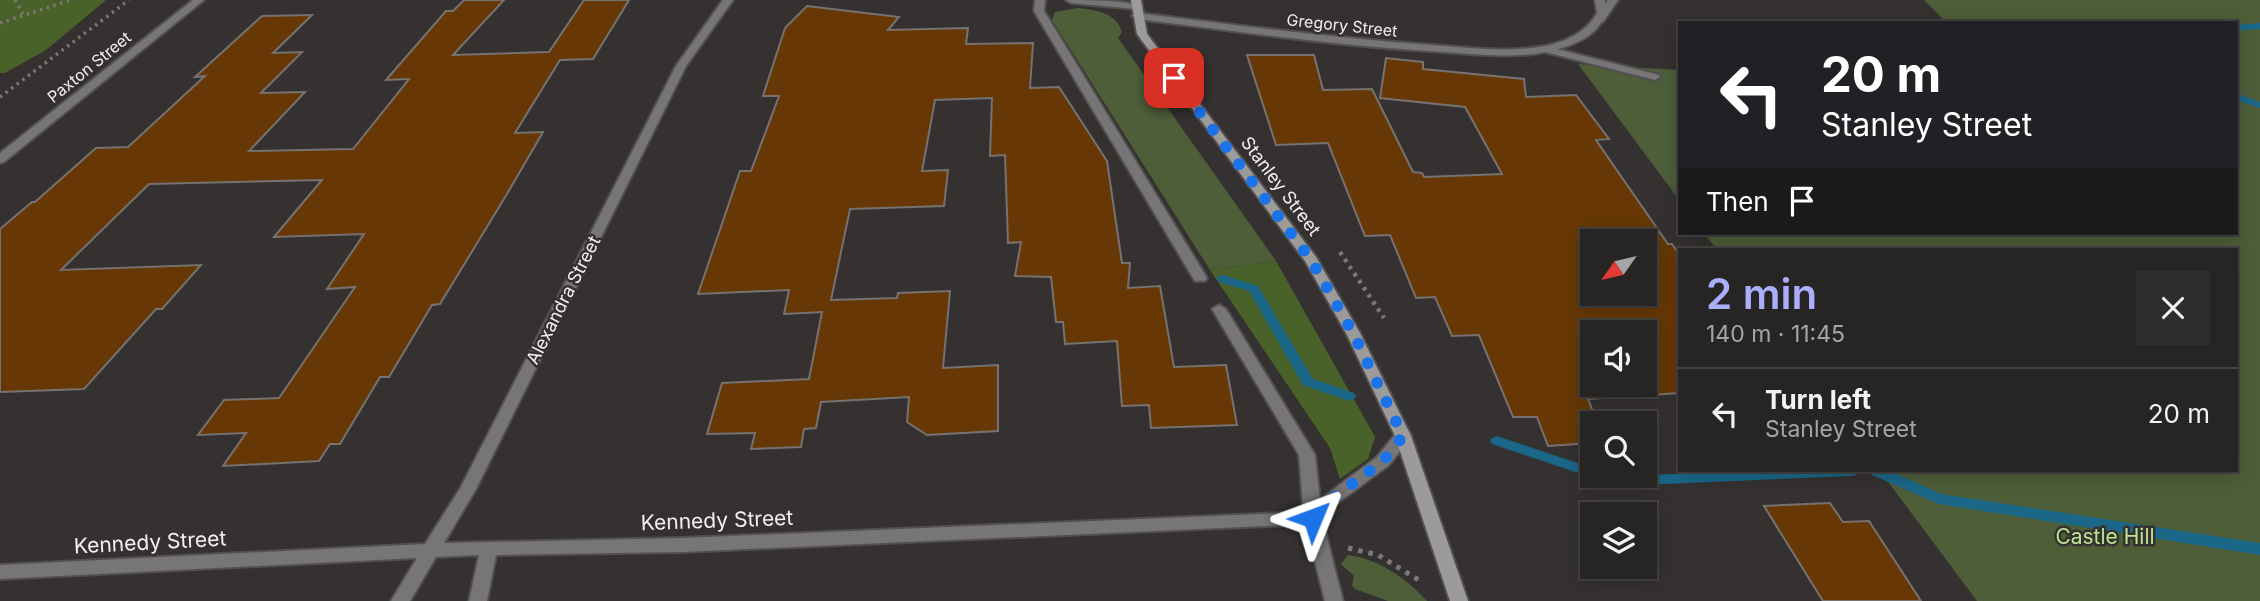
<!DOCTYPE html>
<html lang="en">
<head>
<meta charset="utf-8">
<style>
	body { margin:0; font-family:Inter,sans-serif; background:#2f2d2c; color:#f1f3f6; height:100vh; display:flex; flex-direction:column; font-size:26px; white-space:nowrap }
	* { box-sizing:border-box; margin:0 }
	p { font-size:23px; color:#a4a5a6 }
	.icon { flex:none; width:38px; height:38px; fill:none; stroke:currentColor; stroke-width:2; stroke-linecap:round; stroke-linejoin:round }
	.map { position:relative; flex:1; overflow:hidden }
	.side { position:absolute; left:1678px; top:248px; width:560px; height:224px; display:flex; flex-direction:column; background:#272524; border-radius:0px; box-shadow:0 4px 18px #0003,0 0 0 2px #434241 }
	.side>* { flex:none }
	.top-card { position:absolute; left:1678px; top:21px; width:560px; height:214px; border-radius:0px; box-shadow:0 4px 18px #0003,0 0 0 2px #434241; background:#202124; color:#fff; overflow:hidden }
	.needle { width:46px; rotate:236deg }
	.buttons { position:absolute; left:1580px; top:229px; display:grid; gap:14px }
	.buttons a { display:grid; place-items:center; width:77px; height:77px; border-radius:0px; background:#272524; box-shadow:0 4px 18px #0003,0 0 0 2px #434241; font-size:35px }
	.pin { position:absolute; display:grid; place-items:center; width:60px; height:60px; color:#fff; margin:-30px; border-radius:14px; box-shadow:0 4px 10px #0006 }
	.me { position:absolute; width:77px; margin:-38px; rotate:46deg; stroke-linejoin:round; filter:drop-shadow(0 0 5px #0008) }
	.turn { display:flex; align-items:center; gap:24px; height:147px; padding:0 28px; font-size:32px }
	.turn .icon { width:91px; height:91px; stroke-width:2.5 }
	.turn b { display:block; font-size:49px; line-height:60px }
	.then { display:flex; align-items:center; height:66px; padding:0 28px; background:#0003; gap:14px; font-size:26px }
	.round { display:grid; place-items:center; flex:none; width:74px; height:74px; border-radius:0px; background:#2f2d2c }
	.headline { display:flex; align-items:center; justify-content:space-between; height:119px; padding:0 28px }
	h1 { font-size:42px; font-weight:600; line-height:52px; color:#abaffb }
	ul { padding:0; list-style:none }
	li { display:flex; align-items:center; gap:21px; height:91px; padding:0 28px; border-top:2px solid #434241 }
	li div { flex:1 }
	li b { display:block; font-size:26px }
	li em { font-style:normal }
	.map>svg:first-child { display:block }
	.green { fill:#4d5e39 }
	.forest { fill:#496229 }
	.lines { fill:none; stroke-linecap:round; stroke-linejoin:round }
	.stream { fill:#1a6788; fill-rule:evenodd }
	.building { fill:#673805; stroke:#757270; stroke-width:2; fill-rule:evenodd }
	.service-casing { stroke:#52504f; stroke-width:4 }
	.minor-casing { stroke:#52504f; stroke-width:4 }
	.secondary-casing { stroke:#52504f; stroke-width:4 }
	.path-far2 { stroke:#7b7877; stroke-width:3.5; stroke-dasharray:2.5 4.5; stroke-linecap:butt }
	.path-far1 { stroke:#7b7877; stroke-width:4.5; stroke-dasharray:3.5 5; stroke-linecap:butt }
	.path { stroke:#7b7877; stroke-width:5; stroke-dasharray:4.5 6; stroke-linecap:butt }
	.service { fill:#777575; fill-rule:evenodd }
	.minor { fill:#777575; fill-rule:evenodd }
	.secondary { fill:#9d9b9a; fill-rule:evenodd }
	.route { stroke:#1a73e8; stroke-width:12; stroke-dasharray:0 21.6 }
	.labels { text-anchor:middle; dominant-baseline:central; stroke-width:5; stroke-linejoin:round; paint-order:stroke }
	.far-street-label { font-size:16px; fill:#f2f0ef; stroke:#343130 }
	.street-label { font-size:18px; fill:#f2f0ef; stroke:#343130 }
	.near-street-label { font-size:21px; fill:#f2f0ef; stroke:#343130 }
	.near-park-label { font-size:21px; fill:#bce48f; stroke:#343130 }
</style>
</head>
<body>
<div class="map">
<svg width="2260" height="601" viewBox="0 0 2260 601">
	<rect width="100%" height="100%" fill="#343130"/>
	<path class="green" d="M 1924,0 L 2260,0 L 2260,601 L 1977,601 L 1880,471 L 2236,471 L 2236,250 L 1717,250 L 1704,233 L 2236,233 L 2236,23 L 1947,23 Z
		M 1078,8 C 1096,10 1116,12 1122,32 L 1118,38 L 1276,261 L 1210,270 L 1052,20 L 1055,12 Z
		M 1578,64 L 1680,70 L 1680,201 Z
		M 1348,555 C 1379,559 1406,578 1427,601 L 1388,601 L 1355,589 L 1352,585 L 1354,576 L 1341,564 Z"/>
	<path class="forest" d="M 0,0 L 106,0 L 46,50 L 5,73 L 0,73 Z
		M 1276,261 L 1375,437 L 1368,459 L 1340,479 L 1330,448 L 1210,270 Z"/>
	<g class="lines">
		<path class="stream" d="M 2260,23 L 2260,29 L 2236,31 L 2236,25 Z
			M 2236,93 L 2260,102 L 2260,108 L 2236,100 Z
			M 1223,275 L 1258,286 L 1313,379 L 1354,393 L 1356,396 L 1354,399 L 1349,401 L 1303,385 L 1249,291 L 1219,282 L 1217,279 L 1219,276 Z
			M 1497,436 L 1592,468 L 1592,476 C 1680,476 1769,467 1858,471 L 1856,475 L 1851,476 L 1617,486 L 1492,444 L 1490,441 L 1492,438 Z
			M 1870,471 L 1890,471 L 1941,494 L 2260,543 L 2260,555 L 1939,504 L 1872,475 Z"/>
	</g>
	<path class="building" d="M 464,0 L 504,0 L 453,55 L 549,52 L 584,0 L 629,0 L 593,59 L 560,60 L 515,133 L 543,132 L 507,194 L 440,304 L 432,305 L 389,377 L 380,377 L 340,444 L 330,444 L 319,461 L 223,466 L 246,433 L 198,435 L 224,400 L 279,398 L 355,287 L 327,289 L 364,234 L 274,237 L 322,180 L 149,184 L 61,270 L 201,265 L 162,309 L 156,309 L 84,389 L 0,392 L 0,229 L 32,202 L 35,202 L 96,148 L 128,147 L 205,76 L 195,77 L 262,16 L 312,15 L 273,53 L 302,52 L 261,93 L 305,92 L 249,151 L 353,149 L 409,79 L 386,80 L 446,11 L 453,11 Z
		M 807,6 L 899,17 L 888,30 L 968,28 L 966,44 L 1033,43 L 1030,88 L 1059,87 L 1107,161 L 1122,263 L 1130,263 L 1128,288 L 1160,286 L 1174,367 L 1226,365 L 1237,425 L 1151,428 L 1149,405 L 1122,406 L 1117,341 L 1065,344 L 1063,322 L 1056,322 L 1051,277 L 1015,276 L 1021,242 L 1008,243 L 1005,155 L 990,156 L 992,98 L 935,100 L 922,171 L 948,170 L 944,206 L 850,209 L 831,300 L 897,298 L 898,293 L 950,291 L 943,368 L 998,365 L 998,431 L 927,435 L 907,422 L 909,397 L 821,402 L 816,428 L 804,429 L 801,447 L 751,449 L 755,433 L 707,434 L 722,383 L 809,379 L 822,312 L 784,314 L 789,290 L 698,294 L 740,171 L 751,171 L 779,96 L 763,96 L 785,28 Z
		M 1247,55 L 1314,55 L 1323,90 L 1372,89 L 1413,172 L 1422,173 L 1424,177 L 1502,174 L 1465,107 L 1380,98 L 1386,58 L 1423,62 L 1423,69 L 1524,79 L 1526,97 L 1576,95 L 1609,139 L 1596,140 L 1668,244 L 1672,244 L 1680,256 L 1680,393 L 1588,399 L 1592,409 L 1592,443 L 1548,446 L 1537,417 L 1513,417 L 1479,335 L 1452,336 L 1435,297 L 1416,298 L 1390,235 L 1365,236 L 1328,143 L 1276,145 ZM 1592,242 L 1645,242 L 1645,294 L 1592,294 ZM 1592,332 L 1645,332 L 1645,385 L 1592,385 Z
		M 1830,503 L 1843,522 L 1869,521 L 1921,601 L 1823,601 L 1764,506 Z"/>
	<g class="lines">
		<defs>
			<path id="service" d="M 1035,0 L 1045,0 L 1044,11 L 1207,278 L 1205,281 L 1195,281 L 1193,278 L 1034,11 Z
				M 1608,0 L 1618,0 L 1603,22 L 1595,22 L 1594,20 Z
				M 1545,46 L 1659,75 L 1660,77 L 1655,80 L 1541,51 L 1540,49 Z
				M 1219,305 L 1226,309 L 1315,455 L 1322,518 L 1343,601 L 1325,601 L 1304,518 L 1299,455 L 1212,309 Z"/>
			<path id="minor" d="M 193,0 L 204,0 L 4,162 L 0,163 L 0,153 Z
				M 723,0 L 733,0 L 686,66 L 476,489 L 444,543 L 682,538 L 1309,512 L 1323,497 L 1377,457 L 1397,432 L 1409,432 L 1411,436 L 1409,440 L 1389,465 L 1335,505 L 1319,523 L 1313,524 L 682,552 L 496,555 L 487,601 L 469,601 L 479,555 L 436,557 L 410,601 L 391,601 L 417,558 L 0,579 L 0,565 L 425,544 L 461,487 L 676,66 Z
				M 1066,0 C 1085,0 1125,0 1141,6 L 1136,9 L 1071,3 Z
				M 1595,0 L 1605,0 C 1611,37 1563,50 1534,54 C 1498,58 1463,53 1428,51 C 1330,45 1234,31 1137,19 L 1132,16 L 1137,13 C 1236,25 1334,38 1433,45 C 1470,48 1508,53 1545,46 C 1565,42 1587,32 1597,13 Z"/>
			<path id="secondary" d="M 1131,0 L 1141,0 L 1147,34 L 1316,257 L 1360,333 L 1411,436 L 1468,601 L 1450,601 L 1395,436 L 1346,333 L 1305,261 L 1137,34 Z"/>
		</defs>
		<use href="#service" class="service-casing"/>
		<use href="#minor" class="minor-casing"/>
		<use href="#secondary" class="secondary-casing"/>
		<path class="path-far2" d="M 15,0 L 23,14
			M 0,23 L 71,0
			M 0,97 L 129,0"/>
		<path class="path-far1" d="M 1340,252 L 1384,318"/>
		<path class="path" d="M 1348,548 L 1378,555 L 1422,582"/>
		<use href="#service" class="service"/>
		<use href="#minor" class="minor"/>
		<use href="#secondary" class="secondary"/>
	</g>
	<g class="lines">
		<path class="route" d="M 1174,78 L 1311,260 L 1353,333 L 1403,436 L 1383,461 L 1329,501 L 1313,518"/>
	</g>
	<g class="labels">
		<g class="far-street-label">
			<text transform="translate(1342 25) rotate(6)">Gregory Street</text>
			<text transform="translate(89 67) rotate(-39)">Paxton Street</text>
		</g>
		<g class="street-label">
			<text transform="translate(1281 186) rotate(53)">Stanley Street</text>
			<text transform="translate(563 300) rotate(-63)">Alexandra Street</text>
		</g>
		<g class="near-street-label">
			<text transform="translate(717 520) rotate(-2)">Kennedy Street</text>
			<text transform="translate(150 542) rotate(-3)">Kennedy Street</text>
		</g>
		<g class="near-park-label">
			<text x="2105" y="536">Castle Hill</text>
		</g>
	</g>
</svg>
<div class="buttons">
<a><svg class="needle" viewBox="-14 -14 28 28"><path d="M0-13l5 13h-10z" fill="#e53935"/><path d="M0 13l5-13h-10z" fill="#a4a5a6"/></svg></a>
<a><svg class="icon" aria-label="sound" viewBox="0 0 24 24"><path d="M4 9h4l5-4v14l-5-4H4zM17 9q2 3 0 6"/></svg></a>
<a><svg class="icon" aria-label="search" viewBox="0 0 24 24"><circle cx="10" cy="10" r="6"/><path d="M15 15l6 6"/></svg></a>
<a><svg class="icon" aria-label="layers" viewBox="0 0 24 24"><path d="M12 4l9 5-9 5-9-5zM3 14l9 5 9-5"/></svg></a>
</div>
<div class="pin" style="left:1174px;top:78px;background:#d93025"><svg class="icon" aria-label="arrive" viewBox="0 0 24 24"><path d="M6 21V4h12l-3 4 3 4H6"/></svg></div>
<svg class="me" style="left:1313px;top:518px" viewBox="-20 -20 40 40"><path d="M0-17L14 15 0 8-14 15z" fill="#1a73e8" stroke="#fff" stroke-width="4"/></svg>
<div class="top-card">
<div class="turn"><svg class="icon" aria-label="left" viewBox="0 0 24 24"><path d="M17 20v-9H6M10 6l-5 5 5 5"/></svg><div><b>20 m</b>Stanley Street</div></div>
<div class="then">Then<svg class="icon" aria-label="arrive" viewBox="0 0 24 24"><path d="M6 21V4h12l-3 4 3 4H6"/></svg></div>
</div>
<section class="side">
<div class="headline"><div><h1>2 min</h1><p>140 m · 11:45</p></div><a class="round"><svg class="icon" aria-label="close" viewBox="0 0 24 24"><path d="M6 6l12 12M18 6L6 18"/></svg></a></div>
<ul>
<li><svg class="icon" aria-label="left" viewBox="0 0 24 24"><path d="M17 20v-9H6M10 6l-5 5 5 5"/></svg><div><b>Turn left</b><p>Stanley Street</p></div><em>20 m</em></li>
</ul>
</section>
</div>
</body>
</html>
